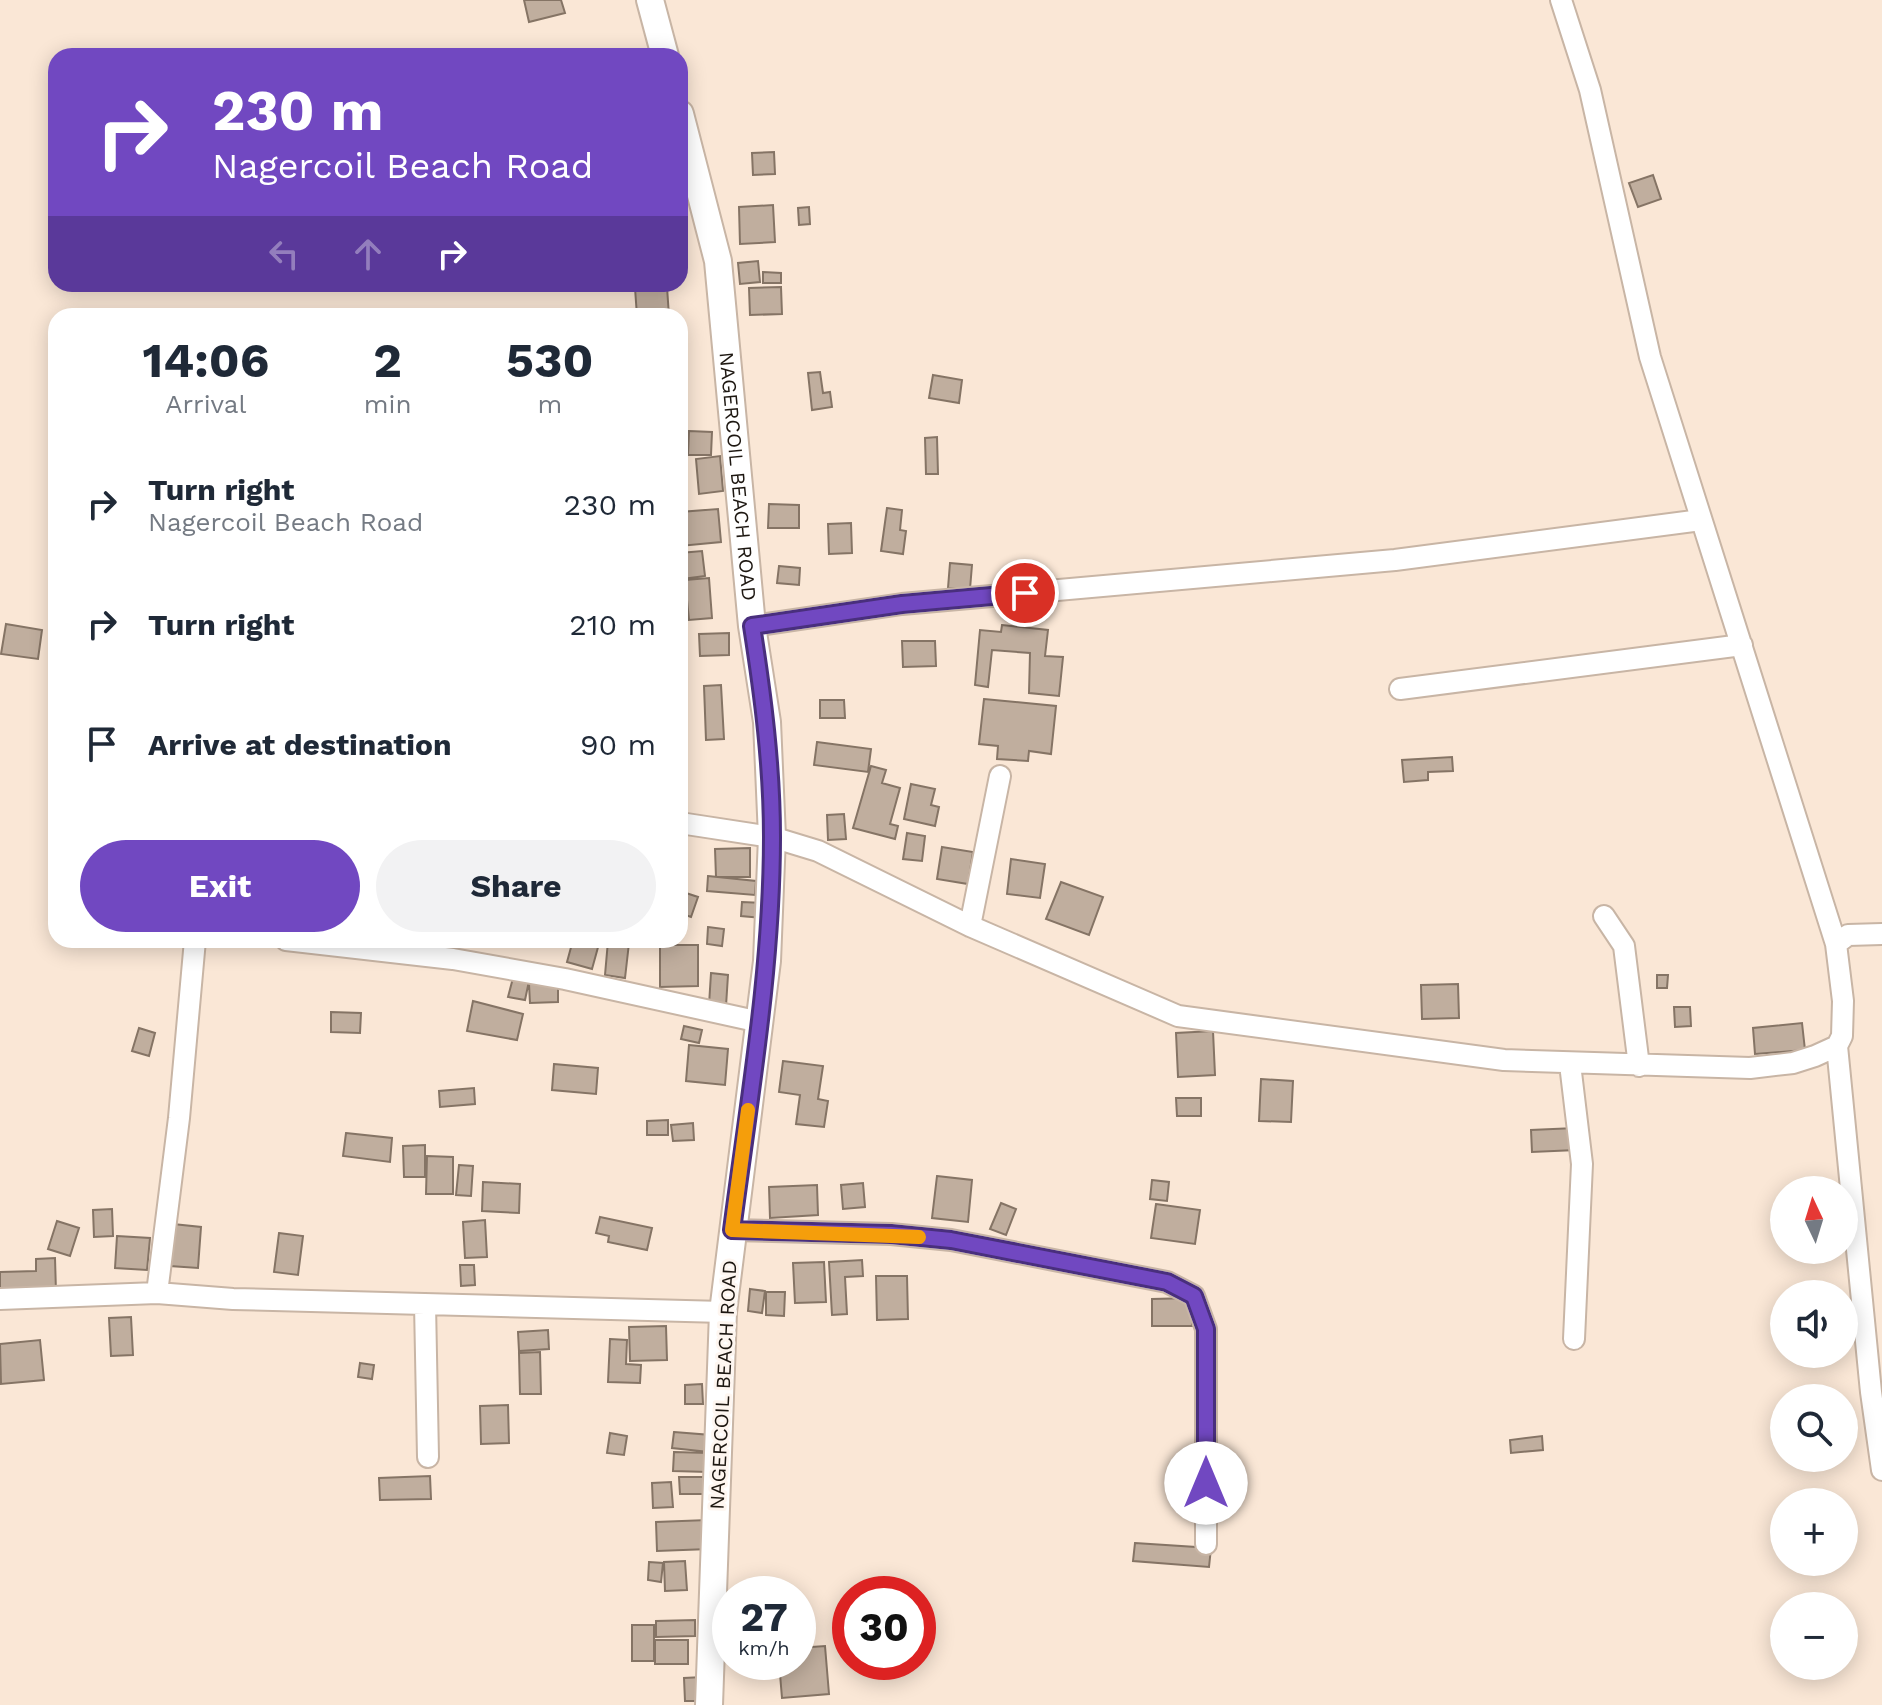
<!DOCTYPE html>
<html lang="en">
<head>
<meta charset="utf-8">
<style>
	body { margin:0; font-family:"Work Sans",sans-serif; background:#f2f2f3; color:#1f2937; height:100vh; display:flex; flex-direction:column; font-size:30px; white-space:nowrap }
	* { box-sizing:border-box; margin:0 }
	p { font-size:26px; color:#747a83 }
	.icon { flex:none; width:44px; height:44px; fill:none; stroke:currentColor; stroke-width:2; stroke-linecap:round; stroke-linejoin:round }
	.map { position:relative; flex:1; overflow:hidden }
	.details { position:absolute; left:48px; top:308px; width:640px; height:640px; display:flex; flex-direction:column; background:#fff; border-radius:24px; box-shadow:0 4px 20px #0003 }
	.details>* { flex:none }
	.guide { position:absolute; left:48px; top:48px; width:640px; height:244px; border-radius:24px; box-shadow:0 4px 20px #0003; background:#7148c1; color:#fff; overflow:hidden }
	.needle { width:52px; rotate:356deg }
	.tools { position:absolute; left:1770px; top:1176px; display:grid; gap:16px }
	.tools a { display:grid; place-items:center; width:88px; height:88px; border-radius:50%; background:#fff; box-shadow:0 4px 20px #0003; font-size:40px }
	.speed { position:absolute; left:712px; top:1576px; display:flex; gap:16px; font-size:40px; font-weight:700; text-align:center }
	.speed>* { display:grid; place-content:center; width:104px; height:104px; border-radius:50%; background:#fff; box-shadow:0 4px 20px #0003; line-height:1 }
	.speed small { font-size:20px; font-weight:400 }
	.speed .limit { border:12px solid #d22; background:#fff; color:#111 }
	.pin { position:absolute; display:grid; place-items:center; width:68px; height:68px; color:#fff; margin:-34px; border:4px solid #fff; border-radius:50%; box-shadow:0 2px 8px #0007 }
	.me { position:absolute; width:88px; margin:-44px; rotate:0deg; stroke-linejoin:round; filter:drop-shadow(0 0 6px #0008) }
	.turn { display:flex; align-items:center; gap:28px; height:168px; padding:0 32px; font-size:36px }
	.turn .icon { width:104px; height:104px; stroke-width:2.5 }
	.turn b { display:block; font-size:56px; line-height:68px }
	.lanes { display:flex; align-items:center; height:76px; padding:0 32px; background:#0003; justify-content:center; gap:40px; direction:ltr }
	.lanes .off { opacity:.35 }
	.eta { display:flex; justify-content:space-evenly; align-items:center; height:136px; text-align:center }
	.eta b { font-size:48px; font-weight:700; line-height:56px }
	.action { display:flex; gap:16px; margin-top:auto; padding:16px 32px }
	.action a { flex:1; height:92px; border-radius:48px; background:#7148c1; color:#fff; font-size:32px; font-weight:700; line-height:92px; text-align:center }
	.action a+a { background:#f2f2f3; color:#1f2937 }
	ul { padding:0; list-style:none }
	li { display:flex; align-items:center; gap:24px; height:120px; padding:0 32px }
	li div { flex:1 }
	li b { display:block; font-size:30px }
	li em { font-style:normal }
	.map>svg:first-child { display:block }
	.building { fill:#c0ae9e; stroke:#857465; stroke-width:2 }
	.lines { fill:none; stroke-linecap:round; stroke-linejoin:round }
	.minor-casing { stroke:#c8b5a5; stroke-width:24 }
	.major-casing { stroke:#c8b5a5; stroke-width:30 }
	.minor { stroke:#fff; stroke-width:20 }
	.major { stroke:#fff; stroke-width:26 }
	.route-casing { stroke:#492f7d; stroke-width:20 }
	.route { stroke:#7148c1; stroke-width:14 }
	.slow { stroke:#f59e0b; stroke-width:14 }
	.labels { text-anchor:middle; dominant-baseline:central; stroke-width:6; stroke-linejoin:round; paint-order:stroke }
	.street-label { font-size:20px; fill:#1d1711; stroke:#fef6f0 }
</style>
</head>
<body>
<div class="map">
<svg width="1882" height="1705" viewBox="0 0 1882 1705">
	<rect width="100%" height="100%" fill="#fae7d6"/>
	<path class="building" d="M 524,0 L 561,0 L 565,13 L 529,22 Z
		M 774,152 L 775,174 L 753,175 L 752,153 Z
		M 1653,175 L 1661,199 L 1638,207 L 1629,183 Z
		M 773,205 L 775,242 L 740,244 L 739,207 Z
		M 809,207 L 810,224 L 799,225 L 798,208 Z
		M 758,261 L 760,282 L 740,284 L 738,263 Z
		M 763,272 L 781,273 L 781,283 L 763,283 Z
		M 667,287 L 669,316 L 637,316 L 635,288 Z
		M 781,287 L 782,314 L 750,315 L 749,288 Z
		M 820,372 L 823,393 L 830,392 L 832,407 L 812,410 L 808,373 Z
		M 933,375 L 962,380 L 959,403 L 929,398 Z
		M 689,431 L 712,432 L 711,455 L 688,455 Z
		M 937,437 L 938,474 L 926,474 L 925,438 Z
		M 720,456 L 723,491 L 699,494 L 696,459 Z
		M 769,504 L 799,505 L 799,528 L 768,528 Z
		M 887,508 L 902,510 L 900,530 L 906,531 L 903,554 L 881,551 Z
		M 718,509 L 721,542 L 680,546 L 680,512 Z
		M 851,523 L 852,553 L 829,554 L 828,524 Z
		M 702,551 L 705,576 L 682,579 L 680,553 Z
		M 950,563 L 972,565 L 970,589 L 948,588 Z
		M 779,566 L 800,568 L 799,585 L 777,583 Z
		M 709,578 L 712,618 L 689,620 L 685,580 Z
		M 6,624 L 42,630 L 38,659 L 1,654 Z
		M 1002,625 L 1048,630 L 1045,656 L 1063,657 L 1059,696 L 1029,693 L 1030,653 L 992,650 L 988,687 L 975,685 L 980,630 L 1001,632 Z
		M 729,633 L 729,655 L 700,656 L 699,634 Z
		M 902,641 L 935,641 L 936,666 L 903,667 Z
		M 721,685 L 724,739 L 706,740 L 704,686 Z
		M 984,699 L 1056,706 L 1051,754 L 1029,751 L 1028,761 L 997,759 L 998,746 L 979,744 Z
		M 820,700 L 844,700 L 845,718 L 820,718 Z
		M 817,742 L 871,749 L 868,772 L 814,765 Z
		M 1452,757 L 1453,771 L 1428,772 L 1428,780 L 1404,782 L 1402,760 Z
		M 871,766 L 886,770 L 882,783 L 900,788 L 890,824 L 898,826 L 895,839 L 853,828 Z
		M 911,784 L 935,789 L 931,805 L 939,807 L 935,826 L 904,819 Z
		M 844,814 L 846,839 L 828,840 L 827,815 Z
		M 907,833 L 925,836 L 922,861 L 903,859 Z
		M 942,847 L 973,852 L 968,884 L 937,879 Z
		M 750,848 L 750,877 L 716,877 L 715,849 Z
		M 1011,859 L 1045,864 L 1040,898 L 1007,894 Z
		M 708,876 L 756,881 L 755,895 L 707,891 Z
		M 1061,882 L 1103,897 L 1089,935 L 1046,919 Z
		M 683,892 L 698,897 L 691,917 L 680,913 Z
		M 742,902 L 763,903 L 762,918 L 741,916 Z
		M 708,927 L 724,929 L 722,946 L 707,944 Z
		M 573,940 L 600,940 L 592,969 L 567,962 Z
		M 608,941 L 629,943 L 625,978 L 605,975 Z
		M 660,945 L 698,945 L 698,986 L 660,987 Z
		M 711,973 L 728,975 L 726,1006 L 709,1005 Z
		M 1657,975 L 1668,975 L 1667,988 L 1657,988 Z
		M 513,978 L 529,981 L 525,1000 L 508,997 Z
		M 558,983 L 558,1002 L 530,1003 L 529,984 Z
		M 1458,984 L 1459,1018 L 1422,1019 L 1421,985 Z
		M 473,1001 L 523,1014 L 517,1040 L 467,1031 Z
		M 1674,1007 L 1690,1007 L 1691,1026 L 1675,1027 Z
		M 331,1012 L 361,1013 L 360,1033 L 331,1032 Z
		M 1802,1023 L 1805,1050 L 1755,1054 L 1753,1028 Z
		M 684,1026 L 702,1030 L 699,1043 L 681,1039 Z
		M 139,1028 L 155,1033 L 149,1056 L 132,1051 Z
		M 1213,1031 L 1215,1075 L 1178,1077 L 1176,1033 Z
		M 689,1045 L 728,1049 L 725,1085 L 686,1081 Z
		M 783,1061 L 823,1066 L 818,1099 L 828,1101 L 824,1127 L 796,1124 L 800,1095 L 779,1092 Z
		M 554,1064 L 598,1068 L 596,1094 L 552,1090 Z
		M 1261,1079 L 1293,1081 L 1291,1122 L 1259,1121 Z
		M 474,1088 L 475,1104 L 440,1107 L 439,1091 Z
		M 1176,1098 L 1201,1098 L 1201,1116 L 1177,1116 Z
		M 668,1120 L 668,1135 L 647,1135 L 647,1121 Z
		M 693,1123 L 694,1140 L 673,1141 L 671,1125 Z
		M 1575,1128 L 1576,1150 L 1532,1152 L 1531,1130 Z
		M 346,1133 L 392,1138 L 390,1162 L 343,1156 Z
		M 425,1145 L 425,1177 L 404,1177 L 403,1146 Z
		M 427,1156 L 453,1157 L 453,1194 L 426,1194 Z
		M 459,1165 L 473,1166 L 471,1196 L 456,1195 Z
		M 937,1176 L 972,1180 L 968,1222 L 932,1218 Z
		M 1152,1180 L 1169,1182 L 1167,1201 L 1150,1199 Z
		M 483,1182 L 520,1184 L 519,1213 L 482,1211 Z
		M 863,1183 L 865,1207 L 843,1209 L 841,1185 Z
		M 817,1185 L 818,1215 L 770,1218 L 769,1187 Z
		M 1001,1203 L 1016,1209 L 1006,1235 L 990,1229 Z
		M 1156,1204 L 1200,1210 L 1195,1244 L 1151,1238 Z
		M 112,1209 L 113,1236 L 94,1237 L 93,1210 Z
		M 600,1217 L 652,1228 L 647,1250 L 608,1242 L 609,1236 L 596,1233 Z
		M 485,1220 L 487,1257 L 465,1258 L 463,1222 Z
		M 57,1221 L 79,1228 L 70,1256 L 48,1249 Z
		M 173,1224 L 201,1227 L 198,1268 L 170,1266 Z
		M 279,1233 L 303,1236 L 298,1275 L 274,1272 Z
		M 117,1236 L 150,1238 L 147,1270 L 115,1268 Z
		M 55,1258 L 56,1292 L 0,1294 L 0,1272 L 36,1271 L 36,1259 Z
		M 862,1260 L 863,1276 L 845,1277 L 847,1314 L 832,1315 L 829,1262 Z
		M 824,1262 L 826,1302 L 795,1303 L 793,1263 Z
		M 460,1265 L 474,1265 L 475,1285 L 461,1286 Z
		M 876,1276 L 907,1276 L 908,1319 L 877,1320 Z
		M 750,1289 L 765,1291 L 762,1313 L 748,1311 Z
		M 766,1292 L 785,1292 L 784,1316 L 766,1315 Z
		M 1192,1298 L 1192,1326 L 1152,1326 L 1152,1299 Z
		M 131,1317 L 133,1355 L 111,1356 L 109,1318 Z
		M 666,1326 L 667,1360 L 630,1361 L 629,1327 Z
		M 548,1330 L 549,1349 L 519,1351 L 518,1332 Z
		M 610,1339 L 627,1340 L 626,1364 L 641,1365 L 640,1383 L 608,1382 Z
		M 40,1340 L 44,1380 L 1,1384 L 0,1344 Z
		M 540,1352 L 541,1394 L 520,1394 L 519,1353 Z
		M 360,1363 L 374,1365 L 372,1379 L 358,1377 Z
		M 702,1384 L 703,1404 L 685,1404 L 685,1385 Z
		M 508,1405 L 509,1443 L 481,1444 L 480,1406 Z
		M 674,1432 L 711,1435 L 709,1452 L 672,1448 Z
		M 610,1433 L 627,1436 L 624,1455 L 607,1453 Z
		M 1542,1436 L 1543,1450 L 1511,1453 L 1510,1440 Z
		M 674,1452 L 708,1453 L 708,1472 L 673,1471 Z
		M 430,1476 L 431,1499 L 380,1500 L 379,1478 Z
		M 679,1477 L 708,1477 L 708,1494 L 680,1494 Z
		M 671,1482 L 673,1507 L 653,1508 L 652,1483 Z
		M 708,1520 L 709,1549 L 657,1551 L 656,1522 Z
		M 1135,1543 L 1211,1548 L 1209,1567 L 1133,1561 Z
		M 685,1561 L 687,1590 L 665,1591 L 664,1562 Z
		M 649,1562 L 663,1563 L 661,1582 L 648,1580 Z
		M 695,1620 L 695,1636 L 656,1637 L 656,1621 Z
		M 632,1625 L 654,1625 L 654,1661 L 632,1661 Z
		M 655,1640 L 688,1640 L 688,1664 L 655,1664 Z
		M 825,1646 L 829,1694 L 782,1698 L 779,1662 L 798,1662 L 798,1648 Z
		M 703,1677 L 704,1701 L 685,1701 L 684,1678 Z"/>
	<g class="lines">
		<defs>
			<path id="minor" d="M 1561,0 L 1590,90 L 1650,357 L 1836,944
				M 752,626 L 902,604 L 1395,560 L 1701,520
				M 1400,689 L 1742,645
				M 680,823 L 772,837 L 818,851 L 970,926 L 1178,1016 L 1504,1060 L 1750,1068 L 1793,1063 L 1815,1056 L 1837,1046 L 1842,1036 L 1843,1001 L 1836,944 L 1848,935 L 1882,934
				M 1604,916 L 1624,946 L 1639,1066
				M 970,926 L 1000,776
				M 286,940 L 453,959 L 565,979 L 760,1022
				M 1837,1046 L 1871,1392 L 1882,1470
				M 1570,1064 L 1582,1164 L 1574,1339
				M 732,1230 L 891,1234 L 951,1240 L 1167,1282 L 1194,1296 L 1206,1329 L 1206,1544
				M 157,1293 L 179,1118 L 195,940
				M 0,1299 L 157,1293 L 233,1299 L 723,1312
				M 425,1304 L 428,1457"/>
			<g id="major">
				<path d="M 650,0 L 665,56"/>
				<path id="s1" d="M 680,114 L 718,261 L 752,626 L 767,722 L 772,837 L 767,961 L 723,1312 L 709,1705"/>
			</g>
		</defs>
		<use href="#minor" class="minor-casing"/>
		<use href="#major" class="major-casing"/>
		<use href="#minor" class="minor"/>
		<use href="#major" class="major"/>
	</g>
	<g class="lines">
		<defs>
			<path id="route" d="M 1025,593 L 902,604 L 752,626 C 763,696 772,766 772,837 C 772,969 749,1100 732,1230 L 891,1234 L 951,1240 L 1167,1282 L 1194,1296 L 1206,1329 L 1206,1483"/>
		</defs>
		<use href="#route" class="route-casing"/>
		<use href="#route" class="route"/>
		<path class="slow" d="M 748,1110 L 732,1230 L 919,1237"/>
	</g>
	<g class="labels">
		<g class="street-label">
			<text stroke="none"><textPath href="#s1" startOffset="368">NAGERCOIL BEACH ROAD</textPath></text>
			<text transform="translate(723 1385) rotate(-87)">NAGERCOIL BEACH ROAD</text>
		</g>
	</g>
</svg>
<div class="tools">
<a><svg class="needle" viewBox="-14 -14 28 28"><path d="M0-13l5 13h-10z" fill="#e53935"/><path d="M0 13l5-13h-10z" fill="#747a83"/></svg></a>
<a><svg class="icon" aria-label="sound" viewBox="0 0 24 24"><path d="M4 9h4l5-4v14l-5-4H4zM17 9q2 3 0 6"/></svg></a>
<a><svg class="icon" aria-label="search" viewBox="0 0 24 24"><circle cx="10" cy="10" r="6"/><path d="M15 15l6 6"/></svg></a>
<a>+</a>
<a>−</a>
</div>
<div class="speed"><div>27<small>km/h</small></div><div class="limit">30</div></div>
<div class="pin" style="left:1025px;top:593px;background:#d93025"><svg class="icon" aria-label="arrive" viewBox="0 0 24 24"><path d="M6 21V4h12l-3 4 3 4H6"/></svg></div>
<svg class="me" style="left:1206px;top:1483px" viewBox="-20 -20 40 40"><circle r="19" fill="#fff"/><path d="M0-13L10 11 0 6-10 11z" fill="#7148c1"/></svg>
<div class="guide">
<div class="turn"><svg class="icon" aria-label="right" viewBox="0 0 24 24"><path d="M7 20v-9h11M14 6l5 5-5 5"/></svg><div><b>230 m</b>Nagercoil Beach Road</div></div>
<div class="lanes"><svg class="icon off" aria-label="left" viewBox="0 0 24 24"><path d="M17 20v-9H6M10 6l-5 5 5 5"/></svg><svg class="icon off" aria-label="ahead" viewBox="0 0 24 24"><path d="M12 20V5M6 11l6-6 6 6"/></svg><svg class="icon" aria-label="right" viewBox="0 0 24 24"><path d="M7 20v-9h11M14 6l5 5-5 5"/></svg></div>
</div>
<section class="details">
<div class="eta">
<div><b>14:06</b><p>Arrival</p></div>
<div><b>2</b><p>min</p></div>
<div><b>530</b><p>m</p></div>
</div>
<ul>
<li><svg class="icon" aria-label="right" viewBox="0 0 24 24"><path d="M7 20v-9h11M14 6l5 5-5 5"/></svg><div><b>Turn right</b><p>Nagercoil Beach Road</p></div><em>230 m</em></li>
<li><svg class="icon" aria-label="right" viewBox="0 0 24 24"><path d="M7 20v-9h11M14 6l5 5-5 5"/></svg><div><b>Turn right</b></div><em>210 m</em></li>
<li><svg class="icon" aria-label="arrive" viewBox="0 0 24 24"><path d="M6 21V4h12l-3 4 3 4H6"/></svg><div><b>Arrive at destination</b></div><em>90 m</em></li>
</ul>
<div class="action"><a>Exit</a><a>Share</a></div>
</section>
</div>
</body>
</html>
